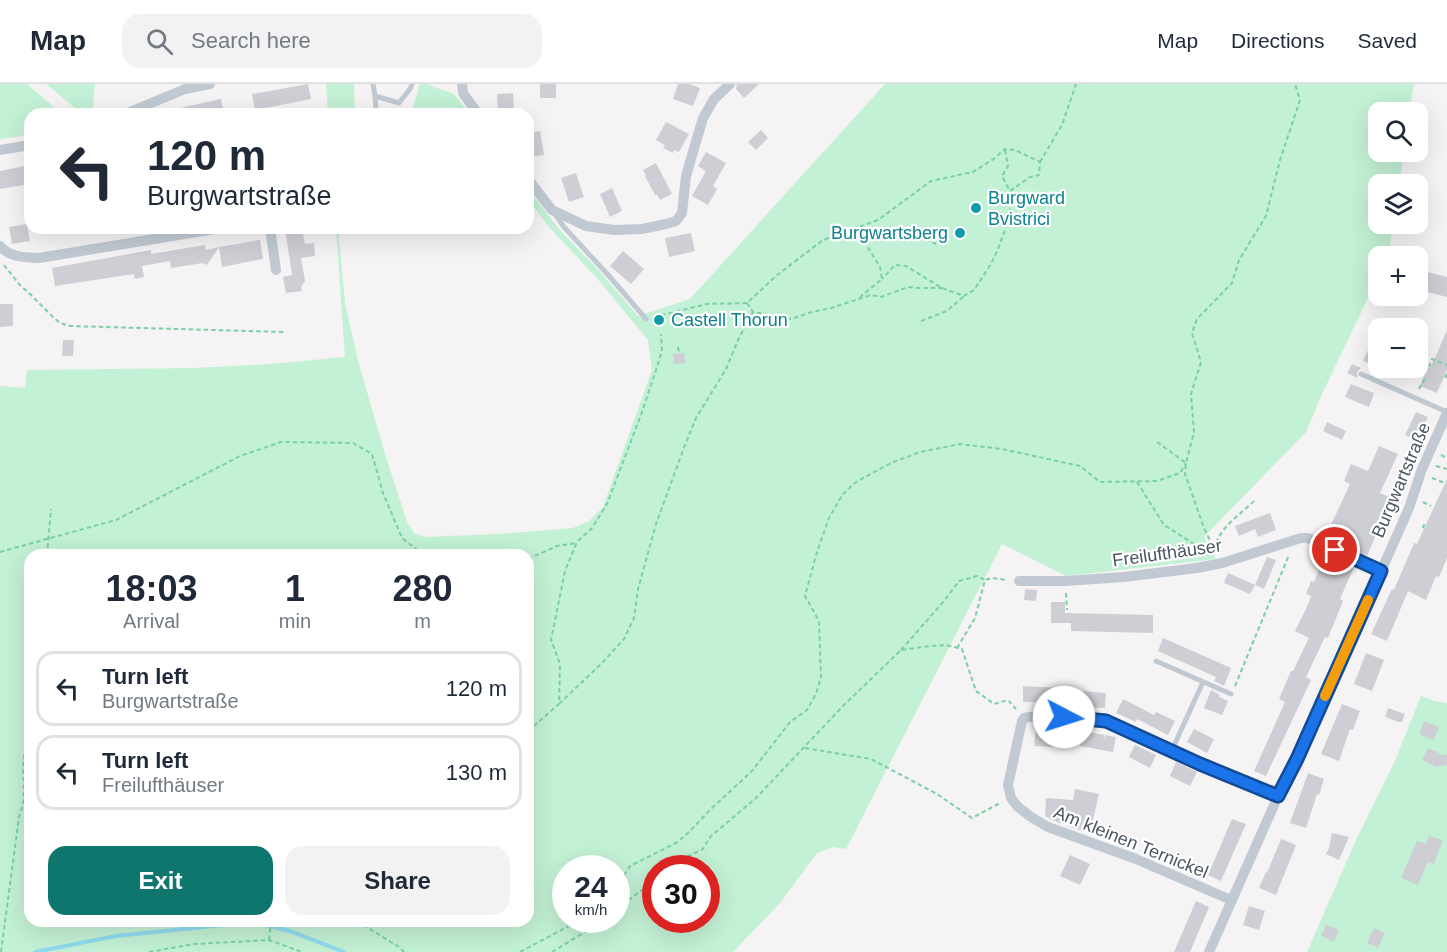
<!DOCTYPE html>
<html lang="en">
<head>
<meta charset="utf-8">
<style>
	body { margin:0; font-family:Helvetica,sans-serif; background:#f2f2f3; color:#1f2937; height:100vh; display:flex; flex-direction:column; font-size:22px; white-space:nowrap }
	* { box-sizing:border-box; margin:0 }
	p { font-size:20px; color:#747a83 }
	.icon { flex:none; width:33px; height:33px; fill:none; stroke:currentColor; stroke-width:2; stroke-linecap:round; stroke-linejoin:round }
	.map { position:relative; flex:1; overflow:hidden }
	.details { position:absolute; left:24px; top:465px; width:510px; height:378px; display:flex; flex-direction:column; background:#fff; border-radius:18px; box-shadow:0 6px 24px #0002 }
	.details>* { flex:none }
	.top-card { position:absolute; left:24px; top:24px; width:510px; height:126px; border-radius:18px; box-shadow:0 6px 24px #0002; background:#fff; color:#1f2937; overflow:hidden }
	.tools { position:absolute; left:1368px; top:18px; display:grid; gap:12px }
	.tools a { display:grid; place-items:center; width:60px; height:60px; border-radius:12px; background:#fff; box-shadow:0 6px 24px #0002; font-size:30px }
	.speed { position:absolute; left:552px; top:771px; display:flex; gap:12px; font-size:30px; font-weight:700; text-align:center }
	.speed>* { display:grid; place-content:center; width:78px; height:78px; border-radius:50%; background:#fff; box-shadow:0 6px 24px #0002; line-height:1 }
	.speed small { font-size:15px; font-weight:400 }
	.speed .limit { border:9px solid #d22; background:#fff; color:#111 }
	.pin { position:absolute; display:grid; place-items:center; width:51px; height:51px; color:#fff; margin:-26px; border:3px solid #fff; border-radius:50%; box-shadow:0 2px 6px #0007 }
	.me { position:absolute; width:66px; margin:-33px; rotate:95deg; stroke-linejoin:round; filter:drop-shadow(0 0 4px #0008) }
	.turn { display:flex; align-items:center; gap:21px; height:126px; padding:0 24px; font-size:27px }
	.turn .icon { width:78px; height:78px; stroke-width:2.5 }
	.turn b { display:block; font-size:42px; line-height:51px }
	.eta { display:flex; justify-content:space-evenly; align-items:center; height:102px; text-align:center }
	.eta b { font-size:36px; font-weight:600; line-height:42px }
	.action { display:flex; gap:12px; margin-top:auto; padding:12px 24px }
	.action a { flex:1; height:69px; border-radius:18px; background:#0f766e; color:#fff; font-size:24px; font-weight:600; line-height:69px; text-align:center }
	.action a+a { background:#f2f2f3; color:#1f2937 }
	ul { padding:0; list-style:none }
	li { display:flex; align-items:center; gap:18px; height:75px; margin:0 12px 9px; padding:0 12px; border:3px solid #e0e1e3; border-radius:18px }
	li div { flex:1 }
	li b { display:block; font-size:22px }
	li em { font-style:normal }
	header { display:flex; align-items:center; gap:36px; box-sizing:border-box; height:84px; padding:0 30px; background:#fff; border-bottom:2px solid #e0e1e3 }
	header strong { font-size:28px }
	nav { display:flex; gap:33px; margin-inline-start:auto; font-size:21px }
	.search { width:420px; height:54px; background:#f2f2f3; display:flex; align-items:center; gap:15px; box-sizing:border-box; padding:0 21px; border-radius:18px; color:#747a83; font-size:22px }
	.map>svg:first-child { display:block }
	.green { fill:#c3f1d5; fill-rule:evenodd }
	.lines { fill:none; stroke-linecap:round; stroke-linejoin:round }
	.stream { stroke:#90daee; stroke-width:4 }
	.building { fill:#cdcfd5 }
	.path { stroke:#7ad0a6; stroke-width:2; stroke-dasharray:4.5 3; stroke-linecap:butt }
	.service { stroke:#c1cad2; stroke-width:5 }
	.minor { stroke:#c1cad2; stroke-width:10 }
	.route-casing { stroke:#114b97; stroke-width:15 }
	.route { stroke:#1a73e8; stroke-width:10 }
	.slow { stroke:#f59e0b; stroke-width:10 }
	.culture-dot { fill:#0f9aa8; stroke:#fff; stroke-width:2 }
	.labels { text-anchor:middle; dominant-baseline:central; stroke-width:4.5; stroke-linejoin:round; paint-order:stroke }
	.culture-label { font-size:18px; fill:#0d838f; stroke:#fff; text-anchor:start }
	.street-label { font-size:18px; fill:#4a5661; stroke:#fff }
</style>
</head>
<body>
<header>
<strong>Map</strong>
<div class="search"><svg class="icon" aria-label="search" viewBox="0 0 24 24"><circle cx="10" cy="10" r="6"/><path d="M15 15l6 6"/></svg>Search here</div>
<nav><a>Map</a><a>Directions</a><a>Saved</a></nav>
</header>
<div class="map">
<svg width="1447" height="868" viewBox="0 0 1447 868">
	<rect width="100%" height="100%" fill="#f5f3f3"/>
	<path class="green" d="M 0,0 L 27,0 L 62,30 L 30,30 L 30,51 L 0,55 Z
		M 46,0 L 95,0 L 92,30 L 82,30 Z
		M 326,0 L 354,0 L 355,30 L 328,30 Z
		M 420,0 L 427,0 L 454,10 L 470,30 L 462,30 L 455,25 L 420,30 L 388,30 L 412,26 Z
		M 885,0 L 1414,0 L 1409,28 L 1378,28 L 1378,68 L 1404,68 L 1399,100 L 1378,100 L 1378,140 L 1393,140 L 1389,171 L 1388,172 L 1378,172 L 1378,193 L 1322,310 L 1306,348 L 1204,453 L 1216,475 L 1066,492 L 1002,460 L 846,765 L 833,763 L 817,769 L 780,819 L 733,868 L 0,868 L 0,302 L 25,304 L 27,286 L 195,284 L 271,280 L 345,273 L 336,144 L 338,144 L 345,219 L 358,277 L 385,370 L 407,438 L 414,449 L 425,453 L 498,450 L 573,444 L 589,437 L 603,423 L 652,286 L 648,256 L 596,193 L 548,142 L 528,115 L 528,105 L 559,145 L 601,189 L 638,232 L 690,215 ZM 30,471 L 528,471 L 528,837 L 30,837 ZM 566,784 L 616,784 L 616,836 L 566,836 ZM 656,784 L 706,784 L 706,836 L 656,836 Z
		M 1421,612 L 1434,617 L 1447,619 L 1447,868 L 1307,868 L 1355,758 L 1394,679 Z"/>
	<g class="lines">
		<path class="stream" d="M 35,868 L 116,852 L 252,838 L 290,847 L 344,868"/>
	</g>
	<path class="building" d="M 308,0 L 311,15 L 255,26 L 252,10 Z
		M 540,0 L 556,0 L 556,14 L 540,14 Z
		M 678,0 L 689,0 L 700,4 L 693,22 L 673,15 Z
		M 737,0 L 759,0 L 744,14 L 736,5 Z
		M 513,9 L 514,30 L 498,30 L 497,10 Z
		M 221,15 L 224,30 L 172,30 L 171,26 Z
		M 666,38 L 689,50 L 679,68 L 674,66 L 673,69 L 663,64 L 665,61 L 656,56 Z
		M 761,46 L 768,54 L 756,66 L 748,58 Z
		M 540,47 L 544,71 L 529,73 L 528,50 Z
		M 706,68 L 726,79 L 713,102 L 717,105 L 708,121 L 692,112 L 706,87 L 698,82 Z
		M 656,79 L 672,110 L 660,116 L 657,111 L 655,111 L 645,92 L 646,91 L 643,86 Z
		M 25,82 L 29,100 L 0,105 L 0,87 Z
		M 576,89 L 584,113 L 569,118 L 561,94 Z
		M 612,104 L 622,127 L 610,133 L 600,110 Z
		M 27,140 L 30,157 L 12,160 L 9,143 Z
		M 285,144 L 302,144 L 305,160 L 314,159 L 315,172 L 301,174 L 305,197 L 301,203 L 302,207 L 286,209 L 283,193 L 292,191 Z
		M 691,149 L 695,167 L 669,173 L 665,154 Z
		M 260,156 L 263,175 L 222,183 L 219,163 Z
		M 205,161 L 206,166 L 219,163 L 207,181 L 203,179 L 171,184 L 170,177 L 142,182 L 144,193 L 135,195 L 134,190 L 55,202 L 52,184 L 151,166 L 151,170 Z
		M 623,167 L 644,185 L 631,200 L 610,182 Z
		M 1427,188 L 1447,193 L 1447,213 L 1423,207 Z
		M 0,220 L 13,220 L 13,242 L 0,243 Z
		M 1447,246 L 1447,286 L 1437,309 L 1420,302 L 1428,283 L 1430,284 L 1434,276 Z
		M 63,256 L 74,256 L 73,272 L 62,272 Z
		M 1370,262 L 1378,266 L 1378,283 L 1363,277 Z
		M 684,269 L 685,279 L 674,280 L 673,270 Z
		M 1352,280 L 1361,284 L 1357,288 L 1357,294 L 1347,289 Z
		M 1351,300 L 1374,309 L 1369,323 L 1345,313 Z
		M 1416,328 L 1428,333 L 1417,357 L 1405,351 Z
		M 1327,338 L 1346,347 L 1342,356 L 1323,347 Z
		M 1379,362 L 1398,370 L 1380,409 L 1392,414 L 1367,472 L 1325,454 L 1350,400 L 1344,397 L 1351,380 L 1368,387 Z
		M 1447,395 L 1447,474 L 1439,493 L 1436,492 L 1426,516 L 1408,507 L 1387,557 L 1371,550 L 1392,505 L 1394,506 L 1414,459 L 1417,460 Z
		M 1270,429 L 1276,446 L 1258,453 L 1255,445 L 1239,452 L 1235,442 Z
		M 1267,473 L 1276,476 L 1264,505 L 1255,501 Z
		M 1339,476 L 1354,483 L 1340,515 L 1343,517 L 1328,554 L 1325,553 L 1306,593 L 1311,596 L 1266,692 L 1254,687 L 1285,618 L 1279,615 L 1291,587 L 1293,587 L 1309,554 L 1295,547 L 1306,525 L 1311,512 L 1306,510 L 1311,497 L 1314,498 L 1321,481 L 1334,487 Z
		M 1228,489 L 1255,501 L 1250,510 L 1224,499 Z
		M 1025,505 L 1037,506 L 1036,517 L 1024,516 Z
		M 1051,518 L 1065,518 L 1065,529 L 1153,531 L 1153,549 L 1071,547 L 1071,539 L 1051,539 Z
		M 1163,554 L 1231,584 L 1224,602 L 1214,597 L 1216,593 L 1158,567 Z
		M 1366,569 L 1384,576 L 1372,607 L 1354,600 Z
		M 1023,602 L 1060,604 L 1059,619 L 1023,618 Z
		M 1211,606 L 1220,611 L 1219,613 L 1228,617 L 1222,631 L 1204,624 Z
		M 1083,607 L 1106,609 L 1105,624 L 1082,623 Z
		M 1123,615 L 1154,631 L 1156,628 L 1175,637 L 1168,651 L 1137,635 L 1136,638 L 1116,629 Z
		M 1342,620 L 1360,627 L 1353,646 L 1350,645 L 1339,677 L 1321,670 Z
		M 1388,624 L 1405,630 L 1402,638 L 1398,638 L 1385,633 Z
		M 1424,637 L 1439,643 L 1433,656 L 1419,650 Z
		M 1036,644 L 1058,646 L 1057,663 L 1034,662 Z
		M 1194,645 L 1214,655 L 1207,669 L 1187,658 Z
		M 1083,647 L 1104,651 L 1104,655 L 1105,651 L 1116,653 L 1113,668 L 1080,662 Z
		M 1135,661 L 1156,671 L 1150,684 L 1129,673 Z
		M 1428,664 L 1443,671 L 1447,671 L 1447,681 L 1436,683 L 1422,676 Z
		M 1176,678 L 1197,688 L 1190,702 L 1170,692 Z
		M 1308,689 L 1324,695 L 1319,711 L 1317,710 L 1306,744 L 1290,739 Z
		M 1075,705 L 1099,710 L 1090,748 L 1072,744 L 1068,742 L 1068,740 L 1059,739 L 1045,732 L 1046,714 L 1073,716 Z
		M 1232,735 L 1246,740 L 1221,797 L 1208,791 Z
		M 1332,749 L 1349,753 L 1339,776 L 1326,770 L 1329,764 Z
		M 1429,752 L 1443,756 L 1434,780 L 1428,778 L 1418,801 L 1401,794 L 1417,757 L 1426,760 Z
		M 1281,755 L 1296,761 L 1276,811 L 1259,804 L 1266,788 L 1267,789 Z
		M 1070,771 L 1090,780 L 1080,801 L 1060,792 Z
		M 1196,817 L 1209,823 L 1190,868 L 1174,868 Z
		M 1249,822 L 1265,827 L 1259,846 L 1243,841 Z
		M 1325,840 L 1339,846 L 1334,858 L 1321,852 L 1325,845 Z
		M 1374,844 L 1385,849 L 1378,864 L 1367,859 Z"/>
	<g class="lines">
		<path class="path" d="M 1005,66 L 1008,82 L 1002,92 L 1010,107
			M 1040,78 L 1062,41 L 1076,0
			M 856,144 L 880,183 L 882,195 L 860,213
			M 856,144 L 883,154 L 908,146 L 936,160
			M 4,181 L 19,200 L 33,213 L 52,232 L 60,239 L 70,242 L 284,248
			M 747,219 L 753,228
			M 654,233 L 707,220 L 747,219 L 776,192 L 823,156 L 878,136 L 931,97 L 973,88 L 995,74 L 1005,65 L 1015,66 L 1040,78 L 1039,91 L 1030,93 L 1010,107 L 1011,121 L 1006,143 L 998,165 L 991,180 L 974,206 L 964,212 L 942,204 L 906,182 L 895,181 L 882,195
			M 921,237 L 947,227 L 964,212
			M 678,263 L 679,269
			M 1429,283 L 1432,275 L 1447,281
			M 1445,294 L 1447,290
			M 1419,305 L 1425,294
			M 1157,358 L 1186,379
			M 1441,371 L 1447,374
			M 1436,382 L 1447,385
			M 1432,394 L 1442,398 L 1443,396
			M 1137,398 L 1164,441 L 1199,463 L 1214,466
			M 1423,418 L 1431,422
			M 1424,444 L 1423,443 L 1424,441 L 1425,441
			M 1214,466 C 1218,444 1241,430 1256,415
			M 0,468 L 116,436 L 240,372 L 281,358 L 353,359 L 372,370 L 383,409 L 402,454 L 424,471
			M 1216,469 L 1204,444 L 1185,390 L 1186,379 L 1194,348 L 1191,310 L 1201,278 L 1192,249 L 1197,235 L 1232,199 L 1239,176 L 1266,132 L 1280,76 L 1300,16 L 1295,0
			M 47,471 L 51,425
			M 528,475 L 557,462 L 576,459
			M 1066,509 L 1067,526
			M 957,564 L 975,534 L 985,496 L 992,494 L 1007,496
			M 901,566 L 944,517 L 959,497 L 977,492 L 985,496
			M 1235,602 L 1289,471
			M 559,620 L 602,579 L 624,555 L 634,534 L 638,505 L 656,440 L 685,361 L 696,334 L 726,285 L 739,254 L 753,228 L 791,235 L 812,228 L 831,224 L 871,211 L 881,213 L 908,203 L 919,204 L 942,204
			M 528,647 L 559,620 L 560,580 L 551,556 L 565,487 L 577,458 L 592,444 L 607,420 L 641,331 L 656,286 L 662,267 L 661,250
			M 805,664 L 871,675 L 937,710 L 972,734 L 1000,719
			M 668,784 L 678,777 L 703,765 L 710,753 L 756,714 L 843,622 L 901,566 L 930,562 L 946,561 L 962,565 L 976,607 L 994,620 L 1008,616 L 1016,625
			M 616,804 L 630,782 L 676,759 L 687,750 L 712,724 L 752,687 L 790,638 L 807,626 L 816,610 L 821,593 L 819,537 L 805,512 L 817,468 L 829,434 L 843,410 L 856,398 L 891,379 L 920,368 L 960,360 L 1002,365 L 1080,382 L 1100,398 L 1157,397 L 1180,389 L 1186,379
			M 616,825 L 656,796
			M 357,837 L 399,863 L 404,868
			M 269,856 L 271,837
			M 1,868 L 19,733 L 23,720 L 24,706 L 23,683 L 30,615
			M 149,868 L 194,860 L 269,856 L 302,868
			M 520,868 L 580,836
			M 552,868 L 593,843 L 603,836"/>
		<path class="service" d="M 373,0 L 375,12 L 399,19 L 410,5 L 412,0
			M 375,12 L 376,25
			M 555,130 L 564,143 L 610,193 L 646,235
			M 1361,290 L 1447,328
			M 1156,577 L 1231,610
			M 1172,666 L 1203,598"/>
		<path class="minor" d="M 462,0 L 463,9 L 478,30
			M 125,30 L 185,5 L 210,0
			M 0,66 L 30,61
			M 528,95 L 552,126 L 586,142 L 614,146 L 642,145 L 666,140 L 676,137 L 682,129 L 686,92 L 703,34 L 714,15 L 730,0
			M 270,144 L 276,186
			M 0,162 C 10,174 25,173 39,174 L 221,144
			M 1019,497 L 1065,497 L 1124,493 L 1197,484 L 1222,479 L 1301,454 L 1308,454 L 1316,458 L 1381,487
			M 1231,816 L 1136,775 L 1048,743 L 1031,733 L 1018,723 L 1011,714 L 1008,701 L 1022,637 L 1024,634 L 1029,633 L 1064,633 L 1106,637 L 1200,680 L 1278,712
			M 1209,868 L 1278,712 L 1297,675 L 1375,501 L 1409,424 L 1422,385 L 1447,329"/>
	</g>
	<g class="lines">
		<defs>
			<path id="route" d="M 1064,633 L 1106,637 L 1200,680 L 1278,712 L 1297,675 L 1381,487 L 1335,466"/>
		</defs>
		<use href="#route" class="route-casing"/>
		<use href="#route" class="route"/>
		<path class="slow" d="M 1325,612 L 1368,516"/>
	</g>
	<g class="culture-dot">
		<circle cx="976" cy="124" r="6"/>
		<circle cx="960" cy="149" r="6"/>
		<circle cx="659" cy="236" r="6"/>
	</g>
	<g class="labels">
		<g class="culture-label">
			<text x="988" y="114">Burgward<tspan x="988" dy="21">Bvistrici</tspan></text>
			<text x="948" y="149" text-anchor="end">Burgwartsberg</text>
			<text x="671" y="236">Castell Thorun</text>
		</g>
		<g class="street-label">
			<text transform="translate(1401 396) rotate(-67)">Burgwartstraße</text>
			<text transform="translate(1167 469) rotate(-8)">Freilufthäuser</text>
			<text transform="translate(1131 758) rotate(22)">Am kleinen Ternickel</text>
		</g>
	</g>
</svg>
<div class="tools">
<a><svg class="icon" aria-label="search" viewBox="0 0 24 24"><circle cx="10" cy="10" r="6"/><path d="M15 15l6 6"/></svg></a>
<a><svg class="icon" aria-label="layers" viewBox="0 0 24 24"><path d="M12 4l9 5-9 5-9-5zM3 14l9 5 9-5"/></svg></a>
<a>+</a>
<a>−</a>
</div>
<div class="speed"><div>24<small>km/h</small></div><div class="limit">30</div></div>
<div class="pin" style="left:1335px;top:466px;background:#d93025"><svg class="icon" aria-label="arrive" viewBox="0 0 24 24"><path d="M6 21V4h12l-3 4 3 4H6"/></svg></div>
<svg class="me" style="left:1064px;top:633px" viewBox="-20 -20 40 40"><circle r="19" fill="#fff"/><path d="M0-13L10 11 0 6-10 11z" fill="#1a73e8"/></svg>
<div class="top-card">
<div class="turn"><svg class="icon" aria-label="left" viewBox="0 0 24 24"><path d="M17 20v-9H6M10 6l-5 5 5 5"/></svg><div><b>120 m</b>Burgwartstraße</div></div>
</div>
<section class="details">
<div class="eta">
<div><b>18:03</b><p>Arrival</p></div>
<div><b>1</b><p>min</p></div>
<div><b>280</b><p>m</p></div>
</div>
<ul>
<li><svg class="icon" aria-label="left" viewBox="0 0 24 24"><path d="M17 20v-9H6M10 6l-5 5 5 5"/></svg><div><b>Turn left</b><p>Burgwartstraße</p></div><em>120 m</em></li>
<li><svg class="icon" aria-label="left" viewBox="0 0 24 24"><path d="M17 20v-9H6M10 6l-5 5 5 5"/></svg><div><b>Turn left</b><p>Freilufthäuser</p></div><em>130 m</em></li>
</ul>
<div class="action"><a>Exit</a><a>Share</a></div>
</section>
</div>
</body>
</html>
